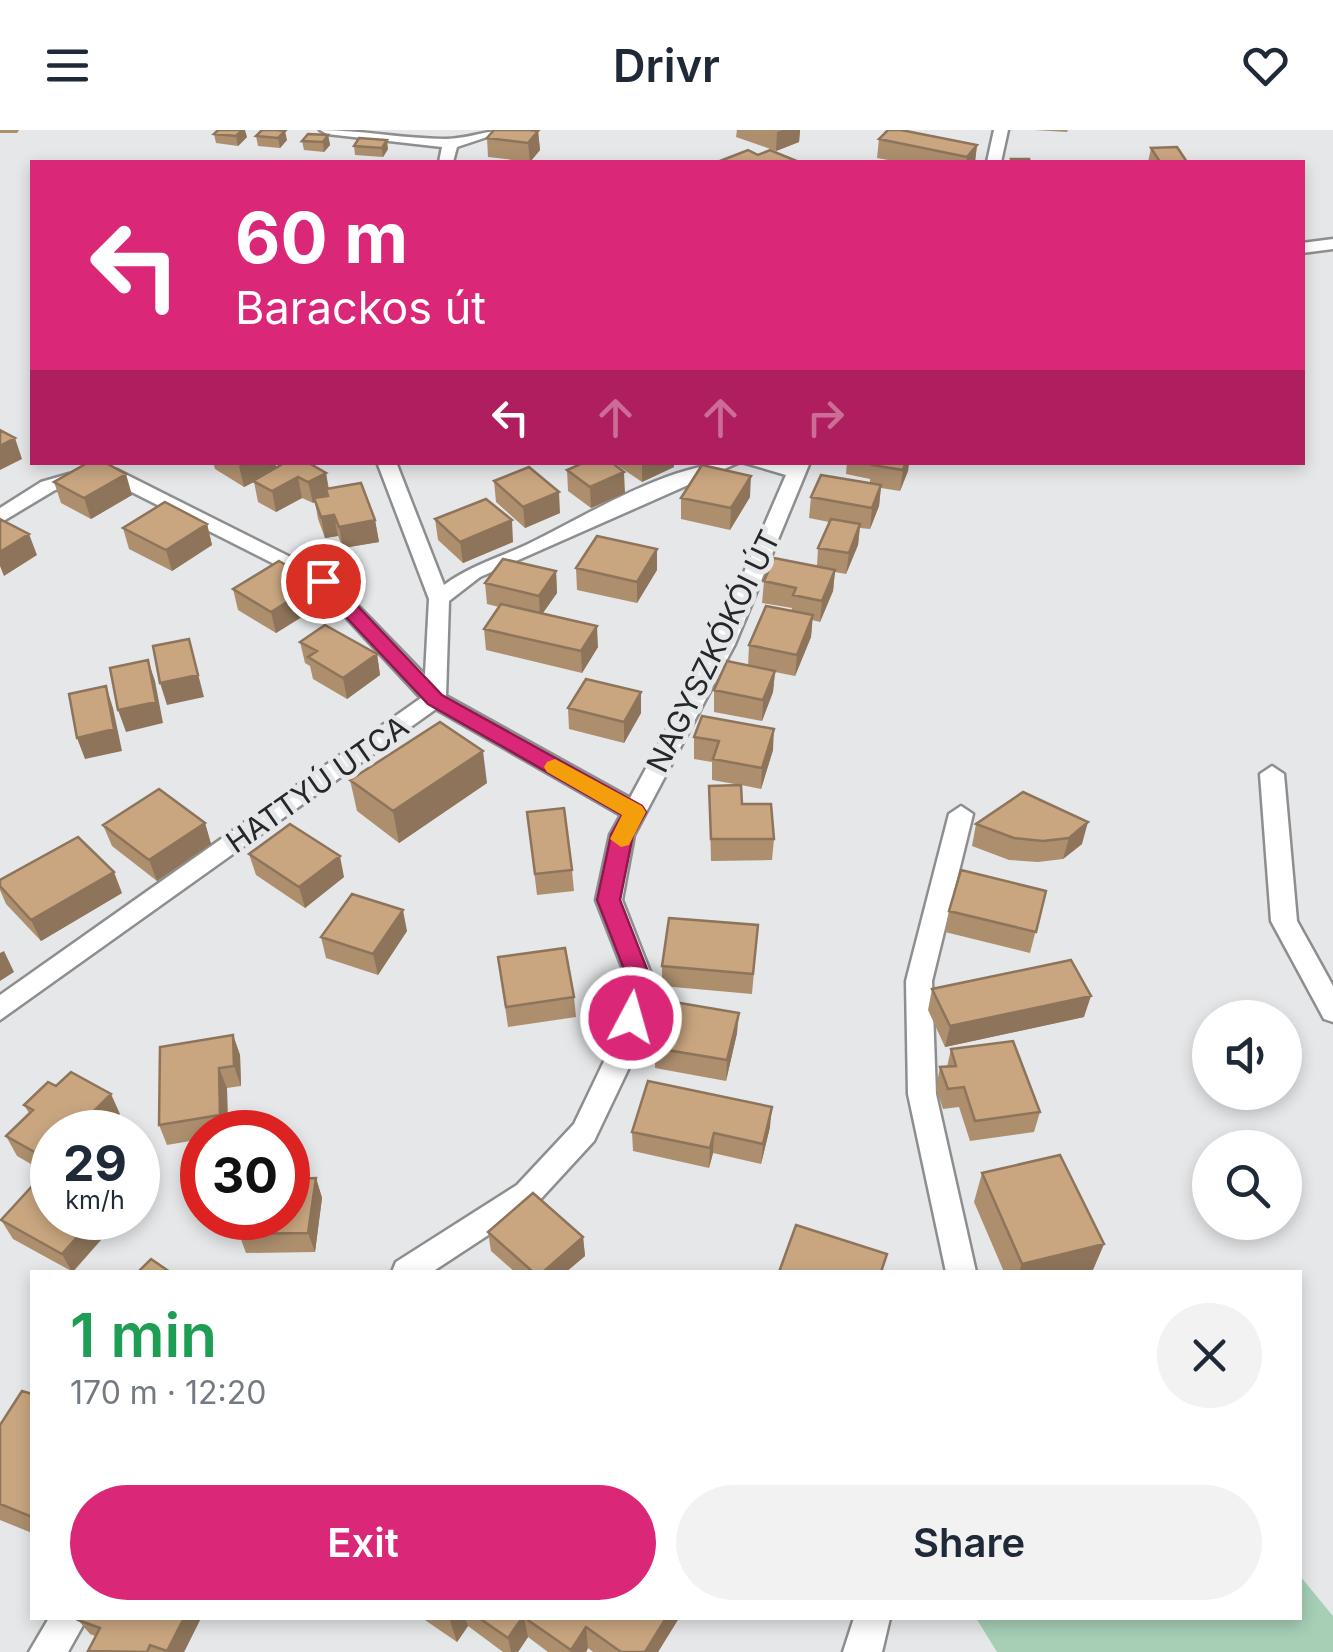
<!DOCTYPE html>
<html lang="en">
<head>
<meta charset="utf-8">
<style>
	body { margin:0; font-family:Inter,sans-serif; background:#f2f2f3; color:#1f2937; height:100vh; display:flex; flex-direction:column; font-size:38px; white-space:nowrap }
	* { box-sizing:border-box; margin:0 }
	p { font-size:32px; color:#747a83 }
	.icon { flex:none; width:55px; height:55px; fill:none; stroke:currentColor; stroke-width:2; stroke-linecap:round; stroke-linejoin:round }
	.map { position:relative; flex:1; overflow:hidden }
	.sheet { position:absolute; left:30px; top:1140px; width:1272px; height:350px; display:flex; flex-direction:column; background:#fff; border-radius:0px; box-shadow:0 5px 15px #0003 }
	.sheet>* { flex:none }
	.banner { position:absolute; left:30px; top:30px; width:1275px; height:305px; border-radius:0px; box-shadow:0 5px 15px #0003; background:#db2777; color:#fff; overflow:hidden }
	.controls { position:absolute; left:1192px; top:870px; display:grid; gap:20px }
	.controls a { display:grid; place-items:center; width:110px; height:110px; border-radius:50%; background:#fff; box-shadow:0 5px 15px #0003; font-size:50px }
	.speed { position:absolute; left:30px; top:980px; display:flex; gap:20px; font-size:50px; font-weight:700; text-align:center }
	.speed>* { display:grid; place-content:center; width:130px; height:130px; border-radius:50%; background:#fff; box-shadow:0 5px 15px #0003; line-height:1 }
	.speed small { font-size:25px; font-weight:400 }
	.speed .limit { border:15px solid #d22; background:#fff; color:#111 }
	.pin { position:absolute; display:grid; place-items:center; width:85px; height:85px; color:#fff; margin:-42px; border:5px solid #fff; border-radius:50%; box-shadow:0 2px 10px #0007 }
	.me { position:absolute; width:110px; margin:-55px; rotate:6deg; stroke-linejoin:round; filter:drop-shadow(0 0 8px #0008) }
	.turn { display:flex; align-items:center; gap:35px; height:210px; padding:0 40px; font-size:45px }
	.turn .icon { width:130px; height:130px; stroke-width:2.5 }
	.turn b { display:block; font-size:70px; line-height:85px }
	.lanes { display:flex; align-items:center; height:95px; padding:0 40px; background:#0003; justify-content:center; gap:50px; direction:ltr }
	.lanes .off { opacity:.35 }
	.round { display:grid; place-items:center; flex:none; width:105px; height:105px; border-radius:52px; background:#f2f2f3 }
	.headline { display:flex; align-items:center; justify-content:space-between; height:170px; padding:0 40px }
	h1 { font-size:60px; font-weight:600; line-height:75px; color:#1e9e55 }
	.primary-button { display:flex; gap:20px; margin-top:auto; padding:20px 40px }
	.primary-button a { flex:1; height:115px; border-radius:60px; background:#db2777; color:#fff; font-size:40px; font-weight:600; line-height:115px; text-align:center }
	.primary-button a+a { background:#f2f2f3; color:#1f2937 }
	header { display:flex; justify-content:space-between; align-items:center; height:130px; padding:0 40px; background:#fff; font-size:45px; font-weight:600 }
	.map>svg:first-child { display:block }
	.green { fill:#a6cfb6 }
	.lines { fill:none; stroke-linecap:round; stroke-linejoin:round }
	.minor-casing { stroke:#8d8e8f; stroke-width:5 }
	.minor { fill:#fff; fill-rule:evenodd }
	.wall { fill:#ad8f6e }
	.shaded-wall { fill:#8d745a }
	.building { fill:#c9a680; stroke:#8d745a; stroke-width:2.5 }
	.route { fill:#db2777; stroke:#8e194d; stroke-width:2.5 }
	.slow { fill:#f59e0b }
	.labels { text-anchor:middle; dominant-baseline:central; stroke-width:10; stroke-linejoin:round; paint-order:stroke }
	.street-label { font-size:30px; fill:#262728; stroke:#e6e7e9 }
</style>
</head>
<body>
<header><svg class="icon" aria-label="menu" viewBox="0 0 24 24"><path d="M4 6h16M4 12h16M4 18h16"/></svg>Drivr<svg class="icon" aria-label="heart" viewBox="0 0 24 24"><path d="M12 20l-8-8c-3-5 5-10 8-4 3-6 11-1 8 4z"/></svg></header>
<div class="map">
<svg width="1333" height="1522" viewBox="0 0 1333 1522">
	<rect width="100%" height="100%" fill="#e6e7e9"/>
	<path class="green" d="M 1300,1446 L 1333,1486 L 1333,1522 L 997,1522 L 976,1488 L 1300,1488 Z"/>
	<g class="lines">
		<defs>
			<path id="minor" d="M 320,0 C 362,0 404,9 446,9 C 467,9 487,0 508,0 L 457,17 L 453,32 L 439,32 L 442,17 L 327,4 Z
				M 994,0 L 1008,0 L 1001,32 L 987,32 Z
				M 1333,109 L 1333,119 L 1302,123 L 1302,113 Z
				M 377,332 L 396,332 L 444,455 C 470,436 498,428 526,415 C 590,384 670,332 740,332 L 480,447 L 449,471 L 446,566 L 630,668 L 713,514 L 786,345 L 742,332 L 810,332 L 735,514 L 634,705 L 622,770 L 654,852 L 635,925 L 594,1011 L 537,1073 L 432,1142 L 392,1142 L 396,1132 L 517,1055 L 574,994 L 607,925 L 628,852 L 596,770 L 610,705 L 621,685 L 436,579 L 0,890 L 0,865 L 421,568 L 316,455 L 108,350 L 55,360 L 0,393 L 0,378 L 41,352 L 69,344 L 117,340 L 330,447 L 425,545 L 429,469 Z
				M 1272,636 L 1284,644 L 1297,791 L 1333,856 L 1333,892 L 1324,889 L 1271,791 L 1260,644 Z
				M 961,676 L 973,684 L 932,851 L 936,964 L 976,1142 L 946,1142 L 908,964 L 906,851 L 949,684 Z
				M 49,1488 L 87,1488 L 68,1522 L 29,1522 Z
				M 854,1488 L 890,1488 L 882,1522 L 843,1522 Z"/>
		</defs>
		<use href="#minor" class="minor-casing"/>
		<use href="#minor" class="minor"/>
	</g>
	<path class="wall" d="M 0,0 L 19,0 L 17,3 L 0,3 Z
		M 737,0 L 800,0 L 799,12 L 776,21 L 736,7 Z
		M 1034,0 L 1068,0 L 1067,2 Z
		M 538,1 L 540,20 L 530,32 L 488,27 L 487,8 Z
		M 214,4 L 247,7 L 238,16 L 216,13 Z
		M 328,5 L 330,15 L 324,22 L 304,20 L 302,11 Z
		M 256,6 L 287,10 L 280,18 L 258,16 Z
		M 879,9 L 977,15 L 975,32 L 899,32 L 877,28 Z
		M 354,16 L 388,19 L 383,27 L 355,25 Z
		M 1151,18 L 1187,32 L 1148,32 Z
		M 213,332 L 275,332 L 276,338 L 326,343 L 329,359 L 375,390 L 379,412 L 343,418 L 338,406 L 325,408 L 318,389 L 315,372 L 313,373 L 302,368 L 276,382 L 258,372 L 254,352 L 244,357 L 215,339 Z
		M 617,332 L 674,332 L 674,337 L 642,352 L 617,335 Z
		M 847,332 L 909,332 L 908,341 L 900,361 L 881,358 L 879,376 L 870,399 L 860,398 L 858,415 L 846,444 L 835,442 L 833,461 L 820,492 L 812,490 L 811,507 L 795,546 L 775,542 L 773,562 L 762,591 L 714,582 L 714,560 L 748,536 L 749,515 L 791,481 L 792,478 L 762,473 L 764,451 L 817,436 L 818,418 L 829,392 L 809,388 L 811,367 L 870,353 L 870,349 L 846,344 Z
		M 567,340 L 625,363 L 591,378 L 568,361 Z
		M 494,351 L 560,383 L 525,398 L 496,372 Z
		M 54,352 L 132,365 L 91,389 L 61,373 Z
		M 750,367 L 730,400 L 681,389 L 681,368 Z
		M 435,389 L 513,412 L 463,433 L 438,410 Z
		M 207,394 L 212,415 L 172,441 L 129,419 L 123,398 Z
		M 657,419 L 657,440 L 637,473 L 577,460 L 576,438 Z
		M 556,441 L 557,463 L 543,483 L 598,517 L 582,543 L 486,520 L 484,499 L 499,477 L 487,474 L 485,453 Z
		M 233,459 L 321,475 L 276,503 L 238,480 Z
		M 300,512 L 377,524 L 380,545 L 347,569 L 313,549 L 310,536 L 305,533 Z
		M 641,562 L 641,583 L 624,613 L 569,599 L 568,578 Z
		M 694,607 L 773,620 L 761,659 L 741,655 L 742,674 L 774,709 L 772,730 L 711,731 L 709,656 L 740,655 L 712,650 L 712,632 L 694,629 Z
		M 350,650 L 487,653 L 399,713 L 357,681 Z
		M 1023,662 L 1082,714 L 1063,729 L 1038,732 L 1009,730 L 972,716 L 976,694 Z
		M 527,682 L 572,740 L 574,761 L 537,765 Z
		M 205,693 L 211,714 L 157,751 L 112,716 L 103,695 Z
		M 249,724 L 344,747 L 305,778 L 256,745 Z
		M 0,750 L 122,763 L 41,811 L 6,774 L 0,760 Z
		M 1046,761 L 1030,823 L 945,802 L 949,781 Z
		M 758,795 L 752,864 L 662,856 L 662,836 Z
		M 407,801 L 378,845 L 326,828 L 321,807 Z
		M 498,827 L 574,867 L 576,887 L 508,897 Z
		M 932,859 L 1084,887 L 945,917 L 928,880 Z
		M 737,903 L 726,951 L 655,938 L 655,918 Z
		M 233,905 L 240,925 L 241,956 L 227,958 L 228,1002 L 202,1002 L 202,1009 L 167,1015 L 159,995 Z
		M 951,919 L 1040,982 L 1034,1002 L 970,1011 L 959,977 L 943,979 L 936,958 L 940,937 L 947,937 Z
		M 24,975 L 120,984 L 52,1002 L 52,1088 L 114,1088 L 116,1093 L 73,1142 L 13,1109 L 1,1090 L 45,1042 L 17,1026 L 6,1006 L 29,983 Z
		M 770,997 L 761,1034 L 713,1023 L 709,1038 L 633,1021 L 632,1002 Z
		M 982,1043 L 1104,1114 L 1092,1142 L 1004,1142 L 974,1072 Z
		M 316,1048 L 322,1068 L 315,1122 L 246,1123 L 239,1104 Z
		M 488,1102 L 583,1107 L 585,1126 L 566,1142 L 515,1142 L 491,1121 Z
		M 32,1264 L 32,1403 L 0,1390 L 0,1295 Z
		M 79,1488 L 201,1488 L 184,1522 L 88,1522 L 95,1506 L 90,1504 L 78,1490 Z
		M 422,1488 L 679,1488 L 658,1522 L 593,1522 L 588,1518 L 586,1522 L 548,1522 L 528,1507 L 518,1522 L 503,1522 L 468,1496 L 457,1512 Z"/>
	<path class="shaded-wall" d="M 242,0 L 245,0 L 247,7 L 238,16 L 236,6 Z
		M 783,0 L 800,0 L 799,12 L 776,21 L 777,2 Z
		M 285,1 L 287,10 L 280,18 L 278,8 Z
		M 538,1 L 540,20 L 530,32 L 528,13 Z
		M 328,5 L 330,15 L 324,22 L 323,12 Z
		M 387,10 L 388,19 L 383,27 L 382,18 Z
		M 977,15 L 975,32 L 966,32 L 967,27 Z
		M 15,308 L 22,329 L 0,340 L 0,316 Z
		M 246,332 L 275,332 L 277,340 L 244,357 L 239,336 Z
		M 642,332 L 674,332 L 674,337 L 642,352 Z
		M 906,332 L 909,332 L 908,341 L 900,361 L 903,340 Z
		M 624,342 L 625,363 L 591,378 L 590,357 Z
		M 326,343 L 329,364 L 326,359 L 327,365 L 313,373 L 308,352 Z
		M 126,344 L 132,365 L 91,389 L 84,368 Z
		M 751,346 L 750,367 L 730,400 L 731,378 Z
		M 298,347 L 302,368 L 276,382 L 272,361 Z
		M 881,355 L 879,376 L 870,399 L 872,378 Z
		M 559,362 L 560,383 L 525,398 L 523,377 Z
		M 334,385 L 338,406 L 325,408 L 321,387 Z
		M 375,390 L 379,412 L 343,418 L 339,397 Z
		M 512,390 L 513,412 L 463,433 L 460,412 Z
		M 207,394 L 212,415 L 172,441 L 166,420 Z
		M 860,394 L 858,415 L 846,444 L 849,423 Z
		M 29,404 L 37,425 L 4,446 L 0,436 L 0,422 Z
		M 657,419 L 657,440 L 637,473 L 637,452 Z
		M 835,440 L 833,461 L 820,492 L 822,471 Z
		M 556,441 L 557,463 L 540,487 L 539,466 Z
		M 317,453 L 321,475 L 276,503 L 271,482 Z
		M 813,485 L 811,507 L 795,546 L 797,525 Z
		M 597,496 L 598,517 L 582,543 L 581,521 Z
		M 189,509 L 204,567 L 167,575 L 160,553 Z
		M 377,524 L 380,545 L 347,569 L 343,548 Z
		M 148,530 L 155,551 L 163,593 L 126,602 L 118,580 Z
		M 775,541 L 773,562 L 762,591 L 763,570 Z
		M 106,556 L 113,578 L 122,621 L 85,629 L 77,608 Z
		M 641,562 L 641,583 L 624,613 L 624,592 Z
		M 774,599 L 773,620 L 761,659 L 762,638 Z
		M 483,621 L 487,653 L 399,713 L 393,681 Z
		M 1088,692 L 1082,714 L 1063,729 L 1069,708 Z
		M 205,693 L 211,714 L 157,751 L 149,730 Z
		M 340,726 L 344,747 L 305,778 L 299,757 Z
		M 114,742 L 122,763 L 41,811 L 31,790 Z
		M 403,780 L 407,801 L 378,845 L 373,824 Z
		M 4,821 L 14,842 L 0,851 L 0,823 Z
		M 1091,866 L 1084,887 L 945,917 L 950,896 Z
		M 739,883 L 737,903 L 726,951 L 727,930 Z
		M 233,905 L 240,925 L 241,956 L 234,936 Z
		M 219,938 L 227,958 L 228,1002 L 220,985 Z
		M 111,964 L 120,984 L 102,1002 L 73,1002 Z
		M 772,977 L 770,997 L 761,1034 L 763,1014 Z
		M 714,1003 L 713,1023 L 709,1038 L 710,1018 Z
		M 52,1023 L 52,1040 L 47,1029 Z
		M 316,1048 L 322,1068 L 315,1122 L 308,1103 Z
		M 94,1088 L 114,1088 L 116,1093 L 72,1142 L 62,1124 Z
		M 583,1107 L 585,1126 L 566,1142 L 543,1142 Z
		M 1104,1114 L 1092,1142 L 1019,1142 L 1022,1134 Z
		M 184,1488 L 201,1488 L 184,1522 L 167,1522 Z
		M 453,1488 L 465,1488 L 468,1496 L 457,1512 L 450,1491 Z
		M 522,1488 L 524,1488 L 528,1507 L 518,1522 L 511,1522 L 508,1508 Z
		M 666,1488 L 679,1488 L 658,1522 L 645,1522 Z
		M 586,1497 L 588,1518 L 586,1522 L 571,1522 L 571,1520 Z"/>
	<path class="building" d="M 218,0 L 242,0 L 236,6 L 214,4 Z
		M 262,0 L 276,0 L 285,1 L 278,8 L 256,6 Z
		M 494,0 L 529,0 L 538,1 L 528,13 L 487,8 Z
		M 888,0 L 901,0 L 977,15 L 967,27 L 879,9 Z
		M 308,4 L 328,5 L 323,12 L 302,11 Z
		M 359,8 L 387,10 L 382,18 L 354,16 Z
		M 1177,17 L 1187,32 L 1160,32 L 1151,18 Z
		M 748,20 L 758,25 L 770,20 L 799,32 L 723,32 L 720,31 Z
		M 1011,29 L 1029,29 L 1030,32 L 1012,32 Z
		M 0,300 L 15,308 L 0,316 Z
		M 89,332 L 104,332 L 126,344 L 84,368 L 54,352 Z
		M 286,332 L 307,332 L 326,343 L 308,352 L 298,347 L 272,361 L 253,351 Z
		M 585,332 L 611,332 L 624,342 L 590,357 L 567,340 Z
		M 873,332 L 906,332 L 903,340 L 872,335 Z
		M 702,335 L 751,346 L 731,378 L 681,368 Z
		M 529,337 L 559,362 L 523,377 L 494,351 Z
		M 821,345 L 881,355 L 872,378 L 811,367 Z
		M 361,353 L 375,390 L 339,397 L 334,385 L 321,387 L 314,368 L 328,366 L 326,359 Z
		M 486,369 L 512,390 L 460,412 L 435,389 Z
		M 165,372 L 207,394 L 166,420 L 123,398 Z
		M 0,389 L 29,404 L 0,422 Z
		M 831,389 L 860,394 L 849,423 L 818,418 Z
		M 597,406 L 657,419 L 637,452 L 576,438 Z
		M 774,428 L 835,440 L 822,471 L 793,465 L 796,458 L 764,451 Z
		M 503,429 L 556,441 L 539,466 L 485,453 Z
		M 279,431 L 317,453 L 271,482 L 233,459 Z
		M 501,474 L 597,496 L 581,521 L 484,499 Z
		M 766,476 L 813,485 L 797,525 L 749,515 Z
		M 325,495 L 377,524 L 343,548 L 308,527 L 317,521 L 300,512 Z
		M 189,509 L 198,545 L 160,553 L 153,516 Z
		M 148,530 L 156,572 L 118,580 L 110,538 Z
		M 727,531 L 775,541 L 763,570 L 714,560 Z
		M 586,549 L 641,562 L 624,592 L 568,578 Z
		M 106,556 L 114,599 L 77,608 L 69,564 Z
		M 702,586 L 774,599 L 762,638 L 713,629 L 719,611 L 694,607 Z
		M 440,592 L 483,621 L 393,681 L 350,650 Z
		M 741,655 L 742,674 L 771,674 L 774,709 L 711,709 L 709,656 Z
		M 159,659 L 205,693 L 149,730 L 103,695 Z
		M 1023,662 L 1088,692 L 1069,708 L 1043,711 L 1014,708 L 976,694 Z
		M 564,678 L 572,740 L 535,744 L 527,682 Z
		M 290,694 L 340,726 L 299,757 L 249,724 Z
		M 78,707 L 114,742 L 31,790 L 0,756 L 0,750 Z
		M 961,740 L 1046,761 L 1036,802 L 949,781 Z
		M 352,764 L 403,780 L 373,824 L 321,807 Z
		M 669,788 L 758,795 L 753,844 L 662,836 Z
		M 565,818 L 574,867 L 506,877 L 498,827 Z
		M 1071,830 L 1091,866 L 950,896 L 932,859 Z
		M 668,871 L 739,883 L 727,930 L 655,918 Z
		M 233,905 L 234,936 L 219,938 L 220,985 L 159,995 L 160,917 Z
		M 1013,911 L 1040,982 L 975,991 L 964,957 L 948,959 L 940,937 L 956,936 L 951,919 Z
		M 71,942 L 111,964 L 73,1002 L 52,1002 L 52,1023 L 47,1029 L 6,1006 L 33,980 L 24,975 L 48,952 L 56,956 Z
		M 648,951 L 772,977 L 763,1014 L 714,1003 L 710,1018 L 632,1002 Z
		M 1060,1025 L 1104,1114 L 1022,1134 L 982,1043 Z
		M 46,1041 L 52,1044 L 52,1088 L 94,1088 L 62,1124 L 1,1090 Z
		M 316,1048 L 308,1103 L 239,1104 L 242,1088 L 288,1088 L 288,1049 Z
		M 533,1063 L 583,1107 L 543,1142 L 533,1142 L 488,1102 Z
		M 796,1095 L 887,1124 L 881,1142 L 779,1142 Z
		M 151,1129 L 170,1142 L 138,1142 Z
		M 22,1261 L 32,1264 L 32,1387 L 0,1374 L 0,1295 Z
		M 79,1488 L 184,1488 L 167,1521 L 150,1515 L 147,1522 L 88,1521 L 100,1498 L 78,1490 Z
		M 479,1488 L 522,1488 L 508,1508 Z
		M 525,1488 L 666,1488 L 645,1522 L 621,1522 L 586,1497 L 571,1520 Z"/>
	<path class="route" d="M 323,445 L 330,447 L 442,565 L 642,676 L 646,682 L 633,705 L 620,770 L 652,852 L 639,895 L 622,895 L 619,888 L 629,852 L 597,770 L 611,705 L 622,685 L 428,574 L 316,455 L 316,447 Z"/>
	<path class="slow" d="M 555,629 L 642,676 L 646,682 L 629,715 L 621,717 L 610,709 L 622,685 L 547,642 L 544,637 L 547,632 Z"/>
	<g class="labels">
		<g class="street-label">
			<text transform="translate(713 521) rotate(-64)">NAGYSZKÓKÓI ÚT</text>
			<text transform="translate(317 654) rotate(-35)">HATTYÚ UTCA</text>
		</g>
	</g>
</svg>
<div class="controls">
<a><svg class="icon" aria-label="sound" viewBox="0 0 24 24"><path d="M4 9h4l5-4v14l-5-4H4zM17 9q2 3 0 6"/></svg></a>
<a><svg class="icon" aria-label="search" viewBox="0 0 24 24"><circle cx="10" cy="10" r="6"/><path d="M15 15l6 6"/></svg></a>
</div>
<div class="speed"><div>29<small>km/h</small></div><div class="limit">30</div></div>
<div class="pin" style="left:323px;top:451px;background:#d93025"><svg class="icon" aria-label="arrive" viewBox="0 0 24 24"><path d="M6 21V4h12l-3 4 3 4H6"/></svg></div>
<svg class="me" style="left:631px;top:888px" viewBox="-20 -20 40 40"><circle r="17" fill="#db2777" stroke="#fff" stroke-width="3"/><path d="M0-11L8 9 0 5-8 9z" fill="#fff"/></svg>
<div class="banner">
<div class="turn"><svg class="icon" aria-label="left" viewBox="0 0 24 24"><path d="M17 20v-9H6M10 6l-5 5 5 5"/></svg><div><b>60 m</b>Barackos út</div></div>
<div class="lanes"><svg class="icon" aria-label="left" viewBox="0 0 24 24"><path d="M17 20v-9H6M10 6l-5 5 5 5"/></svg><svg class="icon off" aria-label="ahead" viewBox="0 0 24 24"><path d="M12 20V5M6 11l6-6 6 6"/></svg><svg class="icon off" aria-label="ahead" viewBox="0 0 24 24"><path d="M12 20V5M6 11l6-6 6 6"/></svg><svg class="icon off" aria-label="right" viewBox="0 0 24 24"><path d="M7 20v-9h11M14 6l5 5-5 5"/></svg></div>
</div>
<section class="sheet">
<div class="headline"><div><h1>1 min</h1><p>170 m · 12:20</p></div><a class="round"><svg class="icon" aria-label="close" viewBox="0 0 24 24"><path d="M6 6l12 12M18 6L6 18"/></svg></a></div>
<div class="primary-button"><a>Exit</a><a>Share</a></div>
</section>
</div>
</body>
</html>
